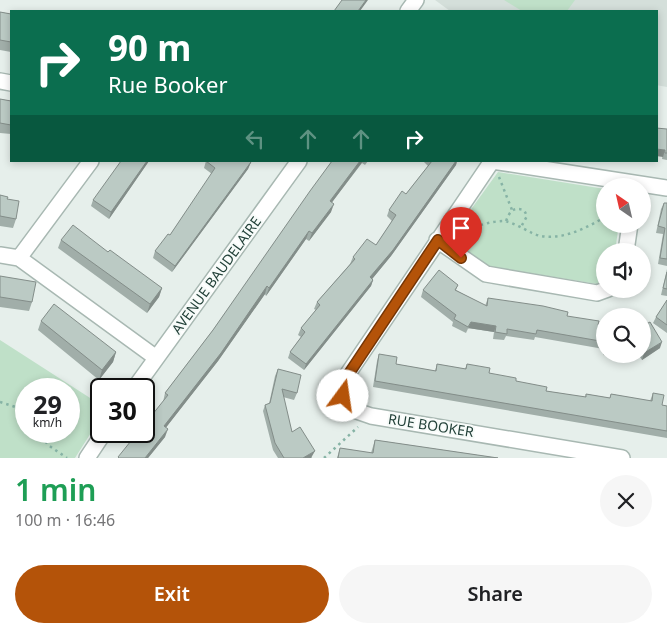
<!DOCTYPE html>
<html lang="en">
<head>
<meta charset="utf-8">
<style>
	body { margin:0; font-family:"Noto Sans",sans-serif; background:#f6f6f6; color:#202124; height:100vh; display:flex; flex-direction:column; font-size:19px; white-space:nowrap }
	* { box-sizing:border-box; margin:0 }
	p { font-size:16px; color:#757577 }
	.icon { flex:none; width:28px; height:28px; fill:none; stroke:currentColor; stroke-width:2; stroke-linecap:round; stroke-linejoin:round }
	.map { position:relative; height:458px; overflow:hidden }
	.details { display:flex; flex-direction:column; background:#fff; flex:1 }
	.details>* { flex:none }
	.guide { position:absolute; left:10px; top:10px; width:648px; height:152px; border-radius:0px; box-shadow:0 2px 8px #0003; background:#0b6e4f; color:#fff; overflow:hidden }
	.needle { width:32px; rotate:326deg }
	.fabs { position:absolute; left:596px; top:178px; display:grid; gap:10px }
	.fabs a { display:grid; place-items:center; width:55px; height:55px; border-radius:50%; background:#fff; box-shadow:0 2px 8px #0003; font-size:25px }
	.speed { position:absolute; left:15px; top:378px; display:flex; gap:10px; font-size:25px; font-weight:700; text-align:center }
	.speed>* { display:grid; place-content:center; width:65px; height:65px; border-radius:50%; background:#fff; box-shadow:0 2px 8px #0003; line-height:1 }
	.speed small { font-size:12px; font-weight:400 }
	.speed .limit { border:2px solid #111; border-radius:8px; background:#fff; color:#111 }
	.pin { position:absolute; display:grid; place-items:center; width:42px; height:42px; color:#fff; margin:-51px -21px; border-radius:50% 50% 50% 0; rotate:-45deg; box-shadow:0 0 5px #0007 }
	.pin .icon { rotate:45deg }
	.me { position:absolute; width:55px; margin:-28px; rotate:14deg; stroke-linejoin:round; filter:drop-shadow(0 0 4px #0008) }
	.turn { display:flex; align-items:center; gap:18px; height:105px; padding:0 15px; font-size:22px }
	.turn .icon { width:65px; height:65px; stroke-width:2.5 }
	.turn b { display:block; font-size:35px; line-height:42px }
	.lanes { display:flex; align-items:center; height:48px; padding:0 15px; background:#0003; justify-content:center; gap:25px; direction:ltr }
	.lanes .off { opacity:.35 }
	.round { display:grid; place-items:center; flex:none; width:52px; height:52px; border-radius:26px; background:#f6f6f6 }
	.summary { display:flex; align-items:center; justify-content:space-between; height:85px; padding:0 15px }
	h1 { font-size:30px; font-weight:600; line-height:38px; color:#1e9e55 }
	.primary-button { display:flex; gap:10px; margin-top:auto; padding:10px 15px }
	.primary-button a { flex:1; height:58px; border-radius:30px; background:#b45309; color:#fff; font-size:20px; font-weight:600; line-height:58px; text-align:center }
	.primary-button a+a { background:#f6f6f6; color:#202124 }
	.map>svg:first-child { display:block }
	.built { fill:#d4dfda }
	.green { fill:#bfe0c8; fill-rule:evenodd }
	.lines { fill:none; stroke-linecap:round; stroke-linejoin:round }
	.minor-casing { stroke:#a8b8b2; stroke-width:18 }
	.path { stroke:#86b3a5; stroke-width:2.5; stroke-dasharray:2.5 4; stroke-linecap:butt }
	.minor { stroke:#fff; stroke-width:15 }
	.wall { fill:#a1aea9 }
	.shaded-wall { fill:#838d89 }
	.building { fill:#bbcac4; stroke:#838d89 }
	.route-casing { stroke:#753606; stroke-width:12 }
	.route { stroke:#b45309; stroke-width:9 }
	.labels { text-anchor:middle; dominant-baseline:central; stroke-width:4; stroke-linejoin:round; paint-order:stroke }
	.street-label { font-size:14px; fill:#24423a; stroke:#f7fbf9 }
</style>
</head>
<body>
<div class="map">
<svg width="667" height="458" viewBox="0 0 667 458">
	<rect width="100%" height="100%" fill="#e6efeb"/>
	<path class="built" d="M 435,0 L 667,0 L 667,87 L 656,85 L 656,11 L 450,11 Z"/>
	<path class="green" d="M 504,0 L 575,0 L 567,11 L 522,11 Z
		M 498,172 L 605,189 L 605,224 L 619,224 L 615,251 L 605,251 L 605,276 L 597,284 L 487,266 L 460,245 L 456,230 Z
		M 0,340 L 101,405 L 101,417 L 75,458 L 0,458 ZM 26,389 L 69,389 L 69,431 L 26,431 Z"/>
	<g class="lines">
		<defs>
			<path id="minor" d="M 408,11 L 416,0
				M 0,81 L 11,83
				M 492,161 L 341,384 L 345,407 L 371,416 L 622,458
				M 492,161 L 667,188
				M 437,240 L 486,274 L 597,293 L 608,289
				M 626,251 L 630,224
				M 0,255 L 19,258 L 155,357
				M 19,258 L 91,161
				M 134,389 L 299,161
				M 87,458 L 105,431"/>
		</defs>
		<use href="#minor" class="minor-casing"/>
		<path class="path" d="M 499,177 L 512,210
			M 506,221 C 510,211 513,207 524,210 L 527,216 L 521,227
			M 462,231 C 475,227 490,221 504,221 C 512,222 524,229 532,233 C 555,244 585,229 605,217
			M 0,402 L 22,409 L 26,415
			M 38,431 L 48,445 L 67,458
			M 324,458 L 358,427"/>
		<use href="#minor" class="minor"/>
	</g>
	<path class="wall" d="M 0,12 L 11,14 L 11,52 L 0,50 Z
		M 0,99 L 11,101 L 11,134 L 0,133 Z
		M 667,129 L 667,160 L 662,159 Z
		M 149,161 L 109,219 L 91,206 L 93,200 Z
		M 206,161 L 251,162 L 248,169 L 172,272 L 153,258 L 155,251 L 170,235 L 212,174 L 204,168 Z
		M 332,161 L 368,161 L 365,165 L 362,163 L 332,202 L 331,212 L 309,241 L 306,239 L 266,296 L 265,294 L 218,361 L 166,427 L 165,437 L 148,458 L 118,458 L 163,402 L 165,393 L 213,330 Z
		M 424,161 L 457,161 L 456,165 L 391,256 L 372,279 L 373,280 L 371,286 L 304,370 L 288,358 L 290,352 L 301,337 L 298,335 L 301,328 L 316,310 L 314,309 L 317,302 L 350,264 L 353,257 L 376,245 L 392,221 L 387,216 L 389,210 L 406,194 L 428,166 L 424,162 Z
		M 0,195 L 7,199 L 16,219 L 13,228 L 0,226 Z
		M 664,203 L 667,203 L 667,266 L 658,264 L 663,234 L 656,233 L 661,209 Z
		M 61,240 L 108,252 L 162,288 L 159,297 L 147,313 L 58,248 Z
		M 667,269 L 667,296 L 661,295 Z
		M 0,276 L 32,302 L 29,311 L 0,307 Z
		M 458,285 L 456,290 L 485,306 L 488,298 L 605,326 L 605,354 L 622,354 L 620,358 L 603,355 L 604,350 L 598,348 L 535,337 L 534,340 L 506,336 L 504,340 L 493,339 L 494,332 L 468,328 L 466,333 L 452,326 L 453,322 L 421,297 L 423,290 Z
		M 667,300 L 667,333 L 653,323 L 656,317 Z
		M 41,321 L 116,352 L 113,362 L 99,380 L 38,330 Z
		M 642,326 L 660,348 L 642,360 L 638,354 L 642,354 Z
		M 379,354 L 396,364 L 435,371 L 437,364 L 465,369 L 467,364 L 489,373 L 546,391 L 585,397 L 586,394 L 610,398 L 611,394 L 650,401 L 653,393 L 662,405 L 667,406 L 667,438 L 373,387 L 377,361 Z
		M 278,369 L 297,393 L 294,400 L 283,397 L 292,432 L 312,458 L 278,458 L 273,450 L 263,411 L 265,405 L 269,404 L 275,376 Z
		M 375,440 L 498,458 L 337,458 L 340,448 L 371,453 Z"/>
	<path class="shaded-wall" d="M 366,0 L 368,0 L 360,11 L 358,11 Z
		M 656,149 L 665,150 L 663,157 L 656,156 Z
		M 147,161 L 149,161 L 109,219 L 111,212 Z
		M 360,161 L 363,161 L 327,209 L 330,201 Z
		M 456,161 L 457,161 L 456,165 L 391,256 L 368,284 L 370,277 Z
		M 251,162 L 248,169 L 172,272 L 175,266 Z
		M 334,204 L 331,212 L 309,241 L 312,233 Z
		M 309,231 L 306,239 L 266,296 L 269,288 Z
		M 373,280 L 371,286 L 304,370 L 306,364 Z
		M 267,286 L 265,294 L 218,361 L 161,434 L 164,426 Z
		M 162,288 L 159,297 L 147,313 L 150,304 Z
		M 471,322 L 496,326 L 494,332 L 468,328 L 466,333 Z
		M 662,342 L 660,348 L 642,360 L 644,353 Z
		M 116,352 L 113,362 L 99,380 L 102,370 Z
		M 168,429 L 165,437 L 148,458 L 145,458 Z
		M 315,451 L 311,458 L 303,458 Z"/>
	<path class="building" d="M 342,0 L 366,0 L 358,11 L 334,11 Z
		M 0,12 L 11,14 L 11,42 L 0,40 Z
		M 0,99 L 11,101 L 11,125 L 0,123 Z
		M 656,128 L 667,129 L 667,153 L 665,153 L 665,150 L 656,149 Z
		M 121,161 L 147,161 L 111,212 L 93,200 Z
		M 206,161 L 249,161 L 251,162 L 175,266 L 155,251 L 168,234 L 170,235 L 215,168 Z
		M 332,161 L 360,161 L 330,201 L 334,204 L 312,233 L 309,231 L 269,288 L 267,286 L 221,353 L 164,426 L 168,429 L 145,458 L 119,458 L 118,457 L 139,431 L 144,431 L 144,425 L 168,395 L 165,393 L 213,330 L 310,191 Z
		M 432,161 L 456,161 L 393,250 L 370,277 L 373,280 L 306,364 L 290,352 L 305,332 L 301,328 L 320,305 L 317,302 L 355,259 L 353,257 L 367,239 L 376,245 L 396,215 L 389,210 L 402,191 L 406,194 Z
		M 0,195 L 8,197 L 7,199 L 19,201 L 16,219 L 0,216 Z
		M 664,203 L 667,203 L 667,259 L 660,258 L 665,228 L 658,226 Z
		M 73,225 L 108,252 L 110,250 L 162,288 L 150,304 L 61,240 Z
		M 439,270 L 458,285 L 455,290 L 487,306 L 488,298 L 543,306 L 568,312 L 567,316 L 599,321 L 598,325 L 605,326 L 605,343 L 600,341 L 537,330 L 536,334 L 507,329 L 507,334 L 495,332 L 496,326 L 471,322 L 468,327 L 454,319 L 456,315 L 423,290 Z
		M 667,272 L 667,289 L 663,288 Z
		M 0,276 L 36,282 L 32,302 L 0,297 Z
		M 667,300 L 667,325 L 656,317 Z
		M 54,304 L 116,352 L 102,370 L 41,321 Z
		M 650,322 L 662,342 L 644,353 L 642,351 L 642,326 Z
		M 379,354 L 397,357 L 396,364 L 436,371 L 437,364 L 466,369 L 467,364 L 490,368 L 489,373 L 516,378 L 516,381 L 547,387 L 546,391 L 586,397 L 586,394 L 610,398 L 611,394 L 652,401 L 653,393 L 664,395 L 662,405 L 667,406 L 667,431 L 375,381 Z
		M 278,369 L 301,375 L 297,393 L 282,389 L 292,432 L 300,427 L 315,451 L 303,458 L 284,458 L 275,443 L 265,405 L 270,403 Z
		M 375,440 L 498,458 L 338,458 L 340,448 L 373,453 Z"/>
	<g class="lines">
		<defs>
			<path id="route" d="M 343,396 L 342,384 L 438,240 L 461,258"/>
		</defs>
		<use href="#route" class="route-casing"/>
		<use href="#route" class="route"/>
	</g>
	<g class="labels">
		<g class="street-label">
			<text transform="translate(216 275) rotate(-54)">AVENUE BAUDELAIRE</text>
			<text transform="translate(431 425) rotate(9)">RUE BOOKER</text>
		</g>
	</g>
</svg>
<div class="fabs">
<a><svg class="needle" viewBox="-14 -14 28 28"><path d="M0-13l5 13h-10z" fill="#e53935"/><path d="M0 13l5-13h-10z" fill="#757577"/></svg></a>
<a><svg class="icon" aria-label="sound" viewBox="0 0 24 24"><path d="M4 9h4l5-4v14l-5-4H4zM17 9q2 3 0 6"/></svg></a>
<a><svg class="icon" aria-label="search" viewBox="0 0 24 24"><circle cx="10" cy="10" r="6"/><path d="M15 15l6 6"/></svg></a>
</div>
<div class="speed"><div>29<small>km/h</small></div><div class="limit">30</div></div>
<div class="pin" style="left:461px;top:258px;background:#d93025"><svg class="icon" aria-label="arrive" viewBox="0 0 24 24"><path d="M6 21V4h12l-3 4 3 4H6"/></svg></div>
<svg class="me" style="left:343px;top:396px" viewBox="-20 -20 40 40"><circle r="19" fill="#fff"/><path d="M0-13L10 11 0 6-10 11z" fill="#b45309"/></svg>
<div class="guide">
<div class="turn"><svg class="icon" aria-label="right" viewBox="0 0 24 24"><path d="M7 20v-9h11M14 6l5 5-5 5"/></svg><div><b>90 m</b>Rue Booker</div></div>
<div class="lanes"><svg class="icon off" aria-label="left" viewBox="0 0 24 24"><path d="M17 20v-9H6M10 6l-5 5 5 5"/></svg><svg class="icon off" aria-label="ahead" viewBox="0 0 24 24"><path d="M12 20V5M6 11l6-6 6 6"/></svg><svg class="icon off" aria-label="ahead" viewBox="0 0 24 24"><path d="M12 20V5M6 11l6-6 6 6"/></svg><svg class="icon" aria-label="right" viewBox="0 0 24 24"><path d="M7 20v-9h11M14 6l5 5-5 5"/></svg></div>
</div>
</div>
<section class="details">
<div class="summary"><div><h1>1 min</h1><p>100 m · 16:46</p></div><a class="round"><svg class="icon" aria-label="close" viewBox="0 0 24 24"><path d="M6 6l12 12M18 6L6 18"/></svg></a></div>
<div class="primary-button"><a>Exit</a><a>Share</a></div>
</section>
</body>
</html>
